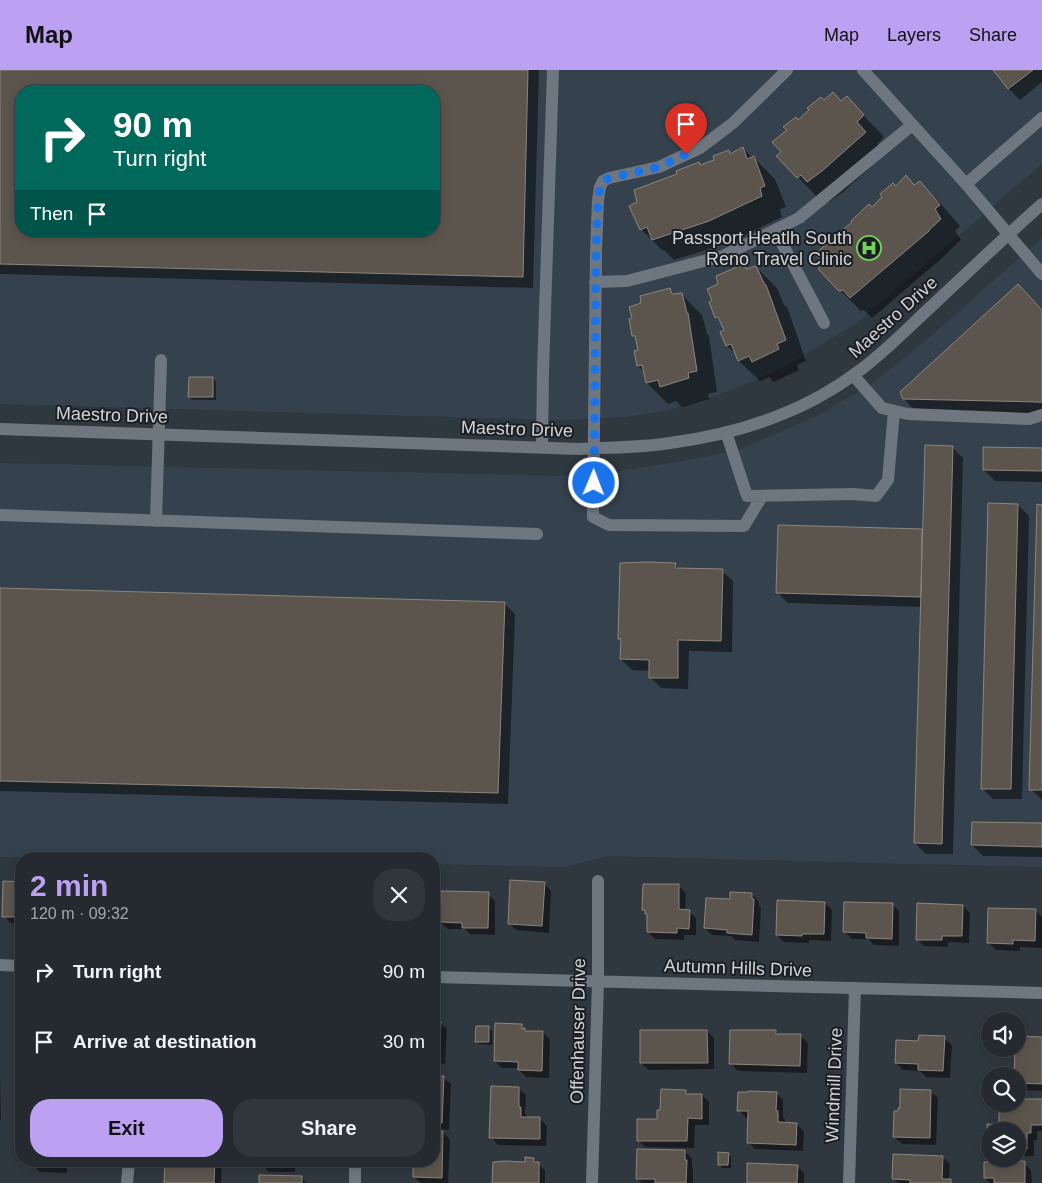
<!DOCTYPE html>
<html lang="en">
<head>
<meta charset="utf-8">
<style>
	body { margin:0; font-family:Arial,sans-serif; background:#30363b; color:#f1f3f6; height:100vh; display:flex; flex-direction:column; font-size:19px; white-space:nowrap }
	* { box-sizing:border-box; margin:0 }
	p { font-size:16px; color:#a3a7aa }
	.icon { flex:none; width:28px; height:28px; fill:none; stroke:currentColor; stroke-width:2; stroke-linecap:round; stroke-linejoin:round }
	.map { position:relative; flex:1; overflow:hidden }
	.side { position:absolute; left:15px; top:782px; width:425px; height:315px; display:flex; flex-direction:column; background:#242a2f; border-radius:20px; box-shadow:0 2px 12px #0003,0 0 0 1px #41464b }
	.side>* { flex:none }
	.guide { position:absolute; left:15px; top:15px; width:425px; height:152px; border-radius:20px; box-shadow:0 2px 12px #0003,0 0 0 1px #41464b; background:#00695c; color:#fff; overflow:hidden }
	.buttons { position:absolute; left:981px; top:942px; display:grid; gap:10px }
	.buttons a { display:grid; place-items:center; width:45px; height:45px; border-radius:50%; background:#242a2f; box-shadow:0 2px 12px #0003,0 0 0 1px #41464b; font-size:25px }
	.pin { position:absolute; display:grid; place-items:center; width:42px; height:42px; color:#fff; margin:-51px -21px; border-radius:50% 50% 50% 0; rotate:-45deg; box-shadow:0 0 5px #0007 }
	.pin .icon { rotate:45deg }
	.me { position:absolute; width:55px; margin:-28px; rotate:1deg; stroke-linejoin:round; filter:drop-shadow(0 0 4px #0008) }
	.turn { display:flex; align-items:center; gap:18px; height:105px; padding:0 15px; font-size:22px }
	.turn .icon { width:65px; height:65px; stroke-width:2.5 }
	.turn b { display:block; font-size:35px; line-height:42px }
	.then { display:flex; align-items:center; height:48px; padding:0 15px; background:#0003; gap:10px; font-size:19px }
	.round { display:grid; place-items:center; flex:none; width:52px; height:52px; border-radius:20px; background:#30363b }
	.overview { display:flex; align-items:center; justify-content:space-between; height:85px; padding:0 15px }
	h1 { font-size:30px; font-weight:700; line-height:38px; color:#bca0f2 }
	.primary-button { display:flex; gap:10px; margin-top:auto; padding:10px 15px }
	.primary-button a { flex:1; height:58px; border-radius:20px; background:#bca0f2; color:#111; font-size:20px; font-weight:700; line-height:58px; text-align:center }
	.primary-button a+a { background:#30363b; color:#f1f3f6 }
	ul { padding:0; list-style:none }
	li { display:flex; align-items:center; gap:15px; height:70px; padding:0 15px }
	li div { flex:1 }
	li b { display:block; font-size:19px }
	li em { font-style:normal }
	header { display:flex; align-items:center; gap:30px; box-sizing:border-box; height:70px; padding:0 25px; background:#bca0f2; color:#111 }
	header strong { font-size:24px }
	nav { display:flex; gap:28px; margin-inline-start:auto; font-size:18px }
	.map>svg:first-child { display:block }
	.built { fill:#35424d; fill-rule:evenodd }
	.shadow { fill:#0007; fill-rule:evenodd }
	.building { fill:#5c554d; stroke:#8d857d; fill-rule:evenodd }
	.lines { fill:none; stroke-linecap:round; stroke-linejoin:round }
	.minor { stroke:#6e777f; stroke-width:12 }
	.route { stroke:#1a73e8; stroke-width:9; stroke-dasharray:0 16.2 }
	.labels { text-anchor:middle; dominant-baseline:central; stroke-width:4; stroke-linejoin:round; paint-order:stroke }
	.poi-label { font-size:18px; fill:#d1d5da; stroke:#1b1f22; text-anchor:end }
	.street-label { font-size:18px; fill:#d1d5da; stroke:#1b1f22 }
</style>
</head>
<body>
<header>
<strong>Map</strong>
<nav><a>Map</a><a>Layers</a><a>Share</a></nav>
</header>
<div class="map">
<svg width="1042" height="1113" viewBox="0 0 1042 1113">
	<rect width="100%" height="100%" fill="#30383f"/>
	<path class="built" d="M 0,0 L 1042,0 L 1042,94 L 857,253 L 779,300 L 718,325 L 665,341 L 625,347 L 558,350 L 0,334 ZM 21,21 L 434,21 L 434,161 L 21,161 Z
		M 1042,168 L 1042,797 L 607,786 L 565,797 L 434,794 L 434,789 L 103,789 L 0,787 L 0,393 L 559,406 L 611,402 L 671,393 L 735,381 L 819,345 L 873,313 L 923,273 Z"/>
	<path class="shadow" d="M 0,0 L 539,0 L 533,218 L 0,204 ZM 21,21 L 434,21 L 434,161 L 21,161 Z
		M 995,0 L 1042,0 L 1042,12 L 1020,30 L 1009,19 Z
		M 847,28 L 884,67 L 877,74 L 885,84 L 843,122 L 829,132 L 822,125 L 818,128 L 798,107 L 783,82 L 798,51 L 824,32 L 841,32 Z
		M 743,79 L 753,88 L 754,88 L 775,109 L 786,137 L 780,139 L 782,147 L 731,172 L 674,190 L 664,180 L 662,180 L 641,159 L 678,104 L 699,93 L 701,96 L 715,90 L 728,82 L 731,84 Z
		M 919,112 L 940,133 L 960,156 L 955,161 L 961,170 L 949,181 L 949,182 L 872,248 L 864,240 L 861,241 L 837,217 L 872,139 L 896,118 L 915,116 Z
		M 743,195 L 748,200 L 756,197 L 777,218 L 784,235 L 787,237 L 806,291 L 797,295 L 799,300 L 774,312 L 769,307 L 760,311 L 739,291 L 737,285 L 727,276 L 725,261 L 722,253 L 716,247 L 714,231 L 720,214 Z
		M 1018,215 L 1042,239 L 1042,352 L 925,350 L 904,329 Z
		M 670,220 L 675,225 L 681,224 L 702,245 L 707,264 L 709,266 L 717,322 L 708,324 L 709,329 L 682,337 L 676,331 L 668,334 L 647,313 L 645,303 L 638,296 L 639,281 L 637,270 L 633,266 L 634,249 L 643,234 Z
		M 213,308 L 216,312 L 216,330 L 192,330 L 189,326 Z
		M 952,377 L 963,388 L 953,784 L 926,784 L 915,773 L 922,537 L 788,533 L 777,522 L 779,456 L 924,460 Z
		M 1042,379 L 1042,412 L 995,411 L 984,400 Z
		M 1018,435 L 1029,446 L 1022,729 L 993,729 L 982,718 Z
		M 1042,436 L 1042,730 L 1031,719 Z
		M 675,494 L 680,500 L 722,501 L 733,511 L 732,582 L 689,581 L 688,619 L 661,618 L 650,607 L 650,601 L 632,600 L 621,589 L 622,571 L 620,569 Z
		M 0,520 L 504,533 L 515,544 L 508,734 L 0,721 Z
		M 1042,755 L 1042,787 L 983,786 L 972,775 Z
		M 4,813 L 21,813 L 21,854 L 11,853 L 4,846 Z
		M 544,813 L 551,821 L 549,863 L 516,860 L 509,853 Z
		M 679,816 L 686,823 L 685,841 L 689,841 L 696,848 L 696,865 L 684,865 L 684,870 L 655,869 L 648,862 L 648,846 L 643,839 Z
		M 488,824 L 495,831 L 495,865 L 470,864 L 465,859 L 448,859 L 441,852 Z
		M 752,824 L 759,832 L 759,836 L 761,838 L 759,872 L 735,870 L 731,866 L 712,865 L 705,858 L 731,830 Z
		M 825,833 L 832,840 L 831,871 L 809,870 L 809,873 L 784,872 L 777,865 Z
		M 892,834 L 899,841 L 899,876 L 874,875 L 869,869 L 852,869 L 845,862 Z
		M 963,836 L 970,843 L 969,873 L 948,872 L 948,877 L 924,876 L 917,869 Z
		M 1035,840 L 1042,847 L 1042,878 L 1020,877 L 1020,881 L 996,880 L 989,873 Z
		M 434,952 L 440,952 L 447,959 L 445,994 L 434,993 Z
		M 521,956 L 527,962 L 543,962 L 550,970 L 549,1008 L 526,1007 L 519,1000 L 519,998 L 502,998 L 495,991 Z
		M 489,957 L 492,961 L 492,975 L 479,974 L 476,971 Z
		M 707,961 L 714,968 L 714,999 L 649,1000 L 641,993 Z
		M 776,961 L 780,965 L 801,966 L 808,973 L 807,1003 L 738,1001 L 730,993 Z
		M 1018,967 L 1042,968 L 1042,1021 L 1022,1020 L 1018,1015 L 1018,1006 L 1015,1006 L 1016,979 L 1018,979 Z
		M 944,968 L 952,975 L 950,1008 L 926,1007 L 920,1001 L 903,1000 L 896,993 L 920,972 Z
		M 0,1005 L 0,1006 L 1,1050 L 0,1050 Z
		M 434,1007 L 443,1007 L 451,1014 L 449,1060 L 434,1059 Z
		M 518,1018 L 526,1025 L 525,1044 L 527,1046 L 527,1048 L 540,1049 L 547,1056 L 546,1076 L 498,1075 L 491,1067 Z
		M 685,1021 L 689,1025 L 702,1025 L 709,1032 L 709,1055 L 695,1055 L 694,1078 L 645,1077 L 638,1070 L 658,1050 L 661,1041 Z
		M 930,1021 L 938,1028 L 936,1075 L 902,1074 L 894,1067 L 900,1042 Z
		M 776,1023 L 783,1030 L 783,1047 L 785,1049 L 785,1054 L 797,1054 L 804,1062 L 803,1081 L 755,1079 L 748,1072 L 749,1048 L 746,1048 L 739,1040 Z
		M 1018,1031 L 1042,1031 L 1042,1061 L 1037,1061 L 1037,1070 L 1034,1070 L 1034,1086 L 1018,1086 L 1018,1061 L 990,1061 L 990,1078 L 988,1076 L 988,1056 L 1000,1056 L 1001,1034 L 1018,1034 Z
		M 434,1062 L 443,1062 L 450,1070 L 448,1113 L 421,1113 L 414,1107 L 434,1091 Z
		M 684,1081 L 692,1088 L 692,1097 L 693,1098 L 693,1113 L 642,1113 L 637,1109 Z
		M 728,1084 L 731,1087 L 731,1098 L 722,1098 L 719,1094 Z
		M 943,1087 L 950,1094 L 949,1111 L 953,1113 L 898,1113 L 893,1108 Z
		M 534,1089 L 545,1101 L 545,1113 L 494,1113 Z
		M 33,1091 L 67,1091 L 67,1103 L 40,1102 L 33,1095 Z
		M 187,1091 L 222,1091 L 221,1113 L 166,1113 L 187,1095 Z
		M 262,1091 L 295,1091 L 295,1102 L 269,1102 L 262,1094 Z
		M 1024,1093 L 1031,1100 L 1032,1113 L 990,1113 L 985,1108 Z
		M 797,1096 L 804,1103 L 804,1113 L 748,1113 Z
		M 301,1107 L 307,1113 L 260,1113 Z"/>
	<path class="building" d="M 0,0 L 528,0 L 523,207 L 0,194 ZM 21,21 L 434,21 L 434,161 L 21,161 Z
		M 993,0 L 1033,0 L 1008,19 Z
		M 833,22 L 841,31 L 847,26 L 864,45 L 857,52 L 866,62 L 822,101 L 807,112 L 801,105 L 797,108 L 776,86 L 781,82 L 772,72 L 787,60 L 783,57 L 796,47 L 798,50 L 809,40 L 807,38 L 821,27 L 824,30 Z
		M 743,77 L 747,89 L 754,86 L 765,116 L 760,118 L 762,126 L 709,151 L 652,170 L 647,157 L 640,160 L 629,136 L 637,132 L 634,120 L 677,104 L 676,101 L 699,92 L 700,95 L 714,90 L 713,86 L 729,80 L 730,84 Z
		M 906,105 L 914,115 L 920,111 L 940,135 L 935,139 L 941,149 L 929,160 L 929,161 L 850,228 L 843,220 L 839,221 L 836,218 L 818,199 L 823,195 L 815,184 L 852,152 L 851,151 L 869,134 L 872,137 L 882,127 L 880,124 L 893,113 L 896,116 Z
		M 744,194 L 746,199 L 756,196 L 765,215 L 766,215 L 786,270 L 777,274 L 779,279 L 752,292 L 749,286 L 738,291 L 731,274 L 726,276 L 720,262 L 724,260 L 718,247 L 715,248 L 709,232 L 712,230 L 707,219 L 718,214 L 716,206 Z
		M 1018,214 L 1042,240 L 1042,331 L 1040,333 L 1039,332 L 903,329 L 900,322 Z
		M 670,218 L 672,224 L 682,223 L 687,243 L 688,243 L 697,301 L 688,303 L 689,308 L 660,317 L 658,310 L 646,313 L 642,295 L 637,296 L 634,281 L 638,280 L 635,266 L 632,266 L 629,249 L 632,248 L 629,237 L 641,233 L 640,226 Z
		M 189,307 L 213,307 L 213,327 L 188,327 Z
		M 925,375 L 953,376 L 942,774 L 914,773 Z
		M 983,377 L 1042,378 L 1042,401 L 983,400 Z
		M 988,433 L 1018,434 L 1011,719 L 981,719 Z
		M 1037,434 L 1042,435 L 1042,720 L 1029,720 Z
		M 778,455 L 922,459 L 921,527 L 776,523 Z
		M 646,492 L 676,493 L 675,498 L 723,499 L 721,571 L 678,570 L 678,608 L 649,608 L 649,590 L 620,589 L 621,569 L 618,569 L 620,493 Z
		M 0,518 L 505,532 L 498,723 L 0,711 Z
		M 972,752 L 1042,753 L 1042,777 L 971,775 Z
		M 510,810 L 545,812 L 542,856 L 508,854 Z
		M 3,811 L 21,812 L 21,847 L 2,847 Z
		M 643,814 L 679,814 L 679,839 L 690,840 L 689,859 L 677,858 L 677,863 L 647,862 L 647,844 L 645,844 L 645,840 L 642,840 Z
		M 441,821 L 489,822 L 488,858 L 462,858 L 462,853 L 440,852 Z
		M 730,822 L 752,823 L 752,829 L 754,829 L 752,865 L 727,863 L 727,860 L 704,858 L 706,828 L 730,829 Z
		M 777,830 L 825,832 L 824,864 L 802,864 L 802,866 L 776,865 Z
		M 844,832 L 893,833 L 892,869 L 866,868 L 866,863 L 843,862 Z
		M 917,833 L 963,835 L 962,866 L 942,866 L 942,870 L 916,870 Z
		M 988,838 L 1036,839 L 1035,871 L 1013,870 L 1013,874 L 987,873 Z
		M 434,951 L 441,951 L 439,987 L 434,987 Z
		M 495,953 L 522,954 L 522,959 L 525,958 L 525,961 L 543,961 L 542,1001 L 518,1000 L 518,992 L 494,991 Z
		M 476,956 L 489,956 L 489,972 L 475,972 Z
		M 640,960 L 707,960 L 708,993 L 640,993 Z
		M 730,960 L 776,960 L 776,964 L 801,964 L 800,996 L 729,994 Z
		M 919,965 L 945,966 L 943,1001 L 918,1000 L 918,994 L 895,993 L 896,970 L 918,971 Z
		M 1018,966 L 1042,967 L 1042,1014 L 1018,1013 L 1018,1006 L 1014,1006 L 1015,979 L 1018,979 Z
		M 434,1006 L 444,1006 L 442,1053 L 434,1053 Z
		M 491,1016 L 519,1017 L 519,1037 L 521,1037 L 521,1047 L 540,1047 L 540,1069 L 489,1068 Z
		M 661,1019 L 686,1020 L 686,1024 L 702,1024 L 702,1049 L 688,1048 L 687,1071 L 637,1071 L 637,1049 L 657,1049 L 657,1040 L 660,1040 Z
		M 900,1019 L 931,1020 L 930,1068 L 893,1067 L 894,1041 L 898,1041 L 898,1038 L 900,1038 Z
		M 748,1021 L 777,1022 L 776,1040 L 778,1041 L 778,1052 L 797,1053 L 796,1075 L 747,1073 L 748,1041 L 737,1041 L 738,1022 L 748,1022 Z
		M 1024,1029 L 1042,1029 L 1042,1055 L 1031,1055 L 1031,1063 L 1027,1063 L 1027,1079 L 1018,1079 L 1018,1061 L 990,1061 L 990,1076 L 987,1076 L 987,1054 L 999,1055 L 999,1034 L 1018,1034 L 1018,1030 L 1024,1030 Z
		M 434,1061 L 443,1061 L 442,1108 L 413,1107 L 413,1091 L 434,1091 Z
		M 637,1079 L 685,1080 L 685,1090 L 687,1090 L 686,1113 L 655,1113 L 655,1109 L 636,1109 Z
		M 718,1082 L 729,1083 L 728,1095 L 718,1095 Z
		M 893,1084 L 943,1086 L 942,1109 L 951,1109 L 951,1113 L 910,1113 L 910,1110 L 892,1109 Z
		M 525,1087 L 534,1088 L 534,1092 L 539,1092 L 539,1113 L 492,1113 L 493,1092 L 505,1091 L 525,1092 Z
		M 32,1091 L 60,1091 L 60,1096 L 31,1096 Z
		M 185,1091 L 215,1091 L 214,1113 L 164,1113 L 165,1094 L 185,1094 Z
		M 260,1091 L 288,1091 L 288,1095 L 260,1095 Z
		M 1025,1091 L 1025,1113 L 994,1113 L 994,1108 L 984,1108 L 984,1092 Z
		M 747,1093 L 798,1095 L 797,1113 L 747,1113 Z
		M 259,1105 L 302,1106 L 302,1113 L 259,1113 Z"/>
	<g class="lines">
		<path class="minor" d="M 863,0 L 966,114 L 1042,204
			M 966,114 L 1042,48
			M 775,160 L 824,253
			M 595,212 L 627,211 L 723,186 L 799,148 L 912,55
			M 853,305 L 882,338 L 908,344 L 1029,349 L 1042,345
			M 0,359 L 579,379 C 610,377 640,378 670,373 C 707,368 746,359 780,345 C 809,334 838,317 863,298 C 889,278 912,254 936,232 C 971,199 1006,166 1042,134
			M 726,362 L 747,426 L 853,424 L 876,426 L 888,410 L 894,341
			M 542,377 L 543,301 L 553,0
			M 762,426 L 744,456 L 609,455 L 593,447 L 596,181 L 598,130 L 600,117 L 603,111 L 609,108 L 659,97 L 700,78 L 733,53 L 787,0
			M 0,445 L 537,464
			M 156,451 L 161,290
			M 0,895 L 21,896
			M 434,907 L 1042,923
			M 127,1113 L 129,1091
			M 355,1113 L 355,1091
			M 592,1113 L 598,911 L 598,811
			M 849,1113 L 855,918"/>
	</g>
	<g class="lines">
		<path class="route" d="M 594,413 L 596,181 L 598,130 L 600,117 L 603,111 L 609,108 L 659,97 L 686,84"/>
	</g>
	<defs>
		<symbol id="hospital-ring" viewBox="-11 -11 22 22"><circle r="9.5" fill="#1b1f22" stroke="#74d25c" stroke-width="1.5"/><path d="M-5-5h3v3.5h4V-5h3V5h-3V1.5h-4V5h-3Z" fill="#74d25c"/></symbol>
	</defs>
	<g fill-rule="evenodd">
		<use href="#hospital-ring" x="855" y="164" width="28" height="28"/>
	</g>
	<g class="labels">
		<g class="poi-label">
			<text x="852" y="168">Passport Heatlh South<tspan x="852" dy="21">Reno Travel Clinic</tspan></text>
		</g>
		<g class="street-label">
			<text transform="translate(893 247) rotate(-42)">Maestro Drive</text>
			<text transform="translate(112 345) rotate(2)">Maestro Drive</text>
			<text transform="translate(517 359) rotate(2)">Maestro Drive</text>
			<text transform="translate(738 898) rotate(2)">Autumn Hills Drive</text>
			<text transform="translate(578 961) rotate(-89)">Offenhauser Drive</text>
			<text transform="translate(834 1015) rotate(-88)">Windmill Drive</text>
		</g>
	</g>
</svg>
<div class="buttons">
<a><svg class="icon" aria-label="sound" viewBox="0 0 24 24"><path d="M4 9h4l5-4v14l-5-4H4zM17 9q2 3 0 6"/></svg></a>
<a><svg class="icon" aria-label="search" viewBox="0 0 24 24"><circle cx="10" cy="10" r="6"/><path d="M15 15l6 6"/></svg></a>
<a><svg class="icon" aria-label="layers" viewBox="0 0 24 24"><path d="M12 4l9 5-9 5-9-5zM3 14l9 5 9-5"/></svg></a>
</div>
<div class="pin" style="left:686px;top:84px;background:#d93025"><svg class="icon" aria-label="arrive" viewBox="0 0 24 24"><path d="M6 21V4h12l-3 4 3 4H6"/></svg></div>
<svg class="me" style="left:594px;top:413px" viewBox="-20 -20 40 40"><circle r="17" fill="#1a73e8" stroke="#fff" stroke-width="3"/><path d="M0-11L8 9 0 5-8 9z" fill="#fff"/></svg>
<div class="guide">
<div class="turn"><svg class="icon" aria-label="right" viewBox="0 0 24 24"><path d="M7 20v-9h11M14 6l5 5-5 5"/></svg><div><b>90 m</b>Turn right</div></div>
<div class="then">Then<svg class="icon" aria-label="arrive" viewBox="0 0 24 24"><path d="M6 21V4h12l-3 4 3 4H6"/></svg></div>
</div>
<section class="side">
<div class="overview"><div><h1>2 min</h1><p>120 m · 09:32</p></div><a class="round"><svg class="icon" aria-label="close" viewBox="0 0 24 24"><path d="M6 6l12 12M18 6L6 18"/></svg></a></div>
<ul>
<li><svg class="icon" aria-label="right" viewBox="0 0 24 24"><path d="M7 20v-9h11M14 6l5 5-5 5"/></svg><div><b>Turn right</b></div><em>90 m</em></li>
<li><svg class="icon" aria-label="arrive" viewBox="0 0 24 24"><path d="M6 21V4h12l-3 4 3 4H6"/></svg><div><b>Arrive at destination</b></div><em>30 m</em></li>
</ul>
<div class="primary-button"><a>Exit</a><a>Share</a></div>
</section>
</div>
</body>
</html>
